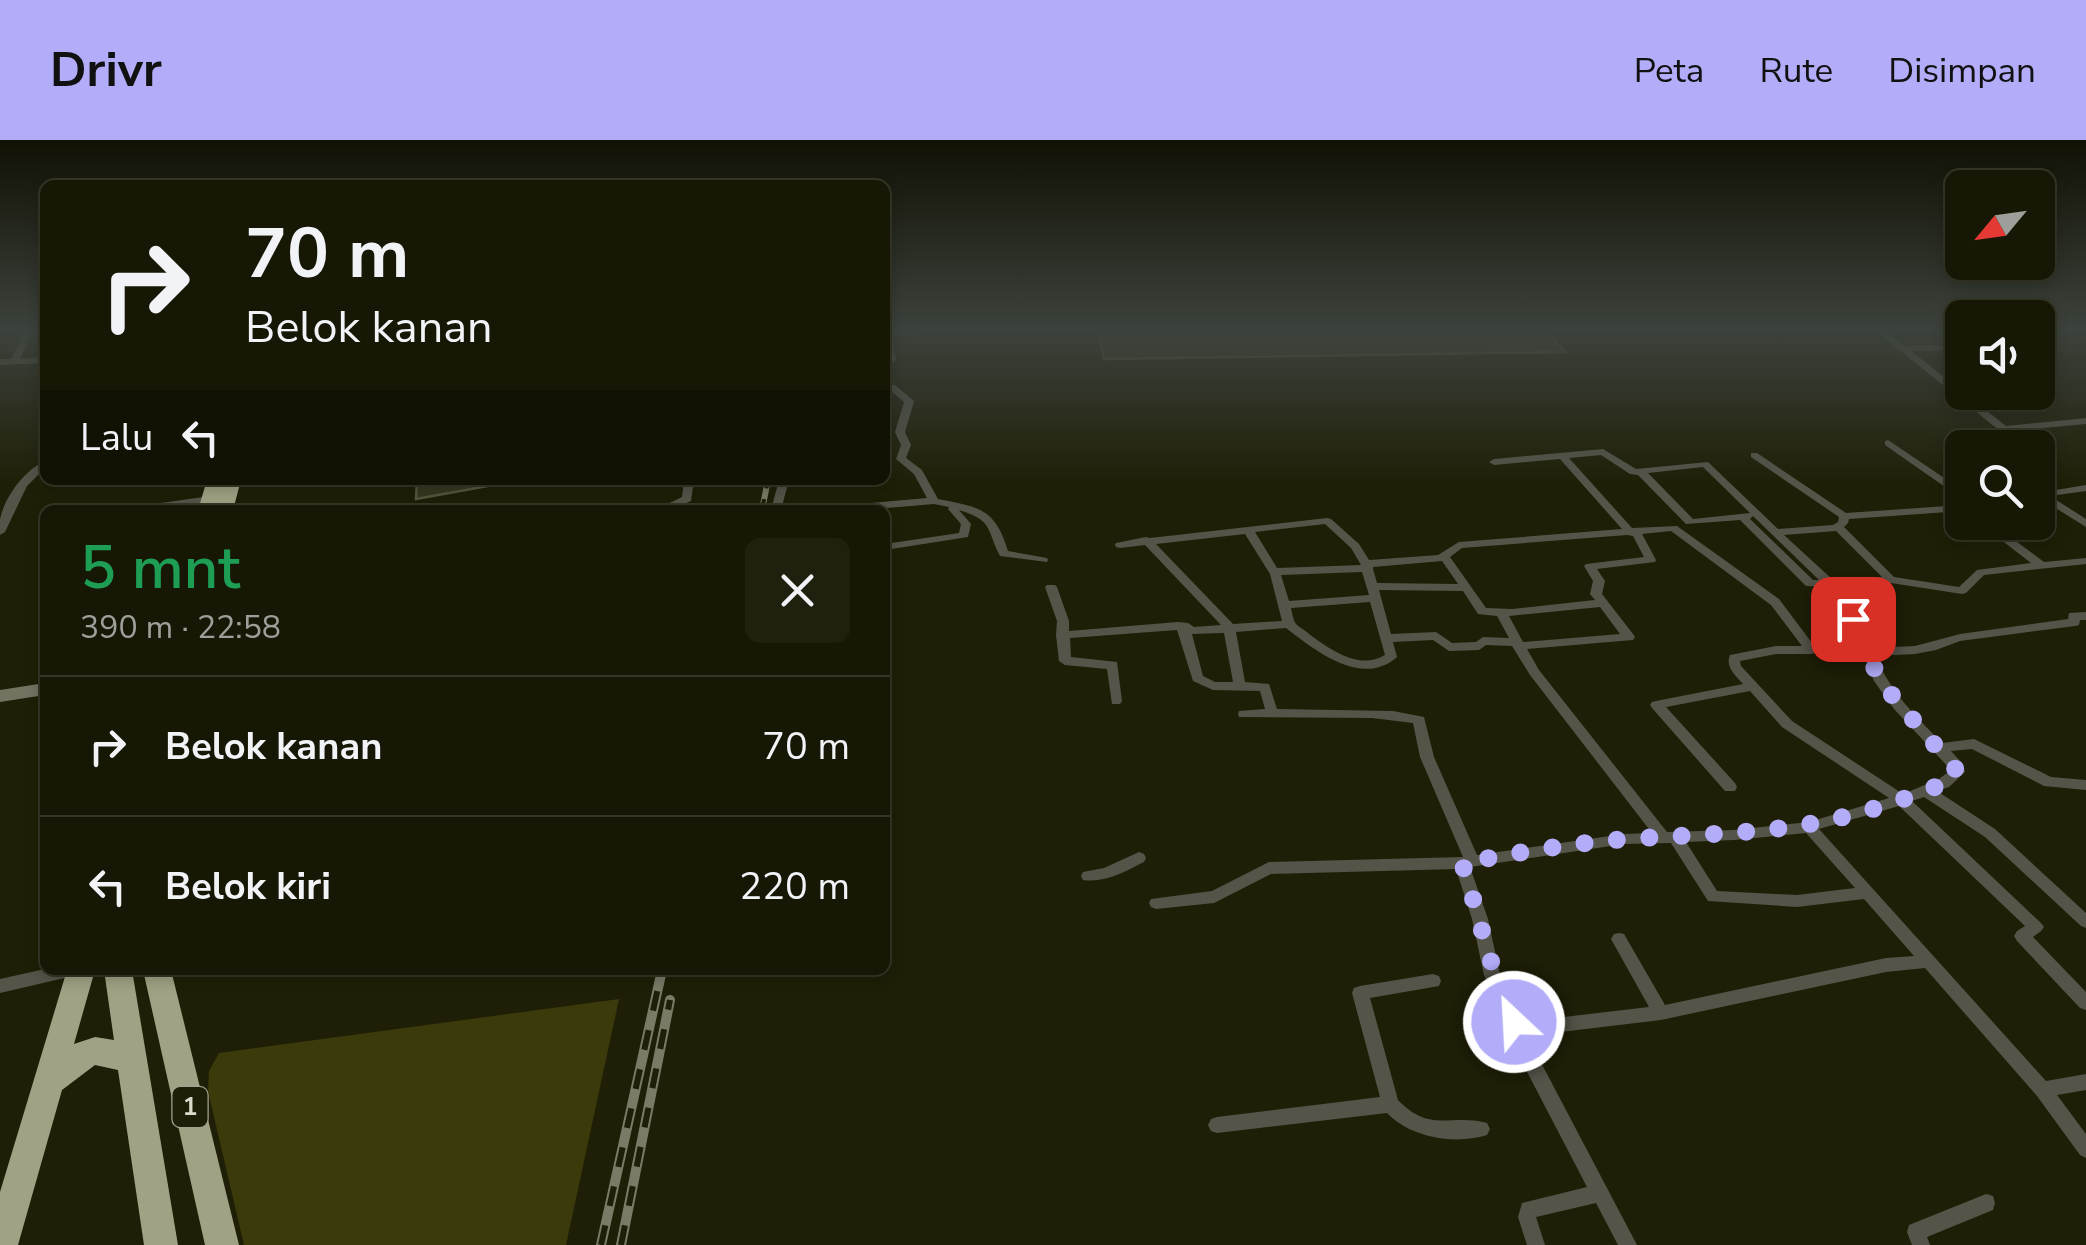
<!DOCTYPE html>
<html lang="id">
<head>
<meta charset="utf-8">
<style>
	body { margin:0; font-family:"Nunito Sans",sans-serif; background:#20200f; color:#f1f3f6; height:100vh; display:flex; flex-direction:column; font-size:38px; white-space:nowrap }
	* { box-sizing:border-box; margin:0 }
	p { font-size:32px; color:#9e9f9a }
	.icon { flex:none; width:55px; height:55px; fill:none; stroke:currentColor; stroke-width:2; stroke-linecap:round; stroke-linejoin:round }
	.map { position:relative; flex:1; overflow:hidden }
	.side { position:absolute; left:40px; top:365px; width:850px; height:470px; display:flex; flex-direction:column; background:#171705; border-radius:15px; box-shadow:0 5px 15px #0003,0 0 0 2px #363627 }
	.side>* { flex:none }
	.hud { position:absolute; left:40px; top:40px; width:850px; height:305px; border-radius:15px; box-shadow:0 5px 15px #0003,0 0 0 2px #363627; background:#171705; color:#f1f3f6; overflow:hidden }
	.needle { width:65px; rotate:241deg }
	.tools { position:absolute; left:1945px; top:30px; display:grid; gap:20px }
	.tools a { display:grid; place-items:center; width:110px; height:110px; border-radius:15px; background:#171705; box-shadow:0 5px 15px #0003,0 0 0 2px #363627; font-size:50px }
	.pin { position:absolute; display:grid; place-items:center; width:85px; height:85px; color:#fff; margin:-42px; border-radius:20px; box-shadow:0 5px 15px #0006 }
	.me { position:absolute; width:110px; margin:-55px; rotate:335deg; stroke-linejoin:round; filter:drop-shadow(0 0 8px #0008) }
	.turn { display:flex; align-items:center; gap:35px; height:210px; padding:0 40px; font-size:45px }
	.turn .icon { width:130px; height:130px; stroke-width:2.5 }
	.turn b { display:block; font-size:70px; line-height:85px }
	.then { display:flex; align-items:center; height:95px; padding:0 40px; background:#0003; gap:20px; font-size:38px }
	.round { display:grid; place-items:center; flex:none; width:105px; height:105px; border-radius:15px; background:#20200f }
	.head { display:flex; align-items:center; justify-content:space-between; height:170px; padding:0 40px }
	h1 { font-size:60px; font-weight:600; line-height:75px; color:#1e9e55 }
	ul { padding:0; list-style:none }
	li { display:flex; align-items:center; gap:30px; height:140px; padding:0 40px; border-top:2px solid #363627 }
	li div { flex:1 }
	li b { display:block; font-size:38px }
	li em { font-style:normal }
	header { display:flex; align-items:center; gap:60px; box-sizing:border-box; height:140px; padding:0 50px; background:#b3adf9; color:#111 }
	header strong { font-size:48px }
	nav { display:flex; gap:55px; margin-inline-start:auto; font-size:35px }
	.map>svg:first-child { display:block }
	.green { fill:#3b3a0a }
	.building { fill:#37371f; stroke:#56563d; stroke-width:2.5 }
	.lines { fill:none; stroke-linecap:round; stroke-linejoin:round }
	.street { fill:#545449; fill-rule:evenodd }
	.secondary { fill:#737362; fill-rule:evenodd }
	.highway { fill:#a1a185; fill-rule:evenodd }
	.rail-far1-casing { stroke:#7a7a66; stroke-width:6 }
	.rail-casing { stroke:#7a7a66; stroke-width:10 }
	.rail-far1 { stroke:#1f1f07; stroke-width:4; stroke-dasharray:11; stroke-linecap:butt }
	.rail { stroke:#1f1f07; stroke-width:6; stroke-dasharray:20; stroke-linecap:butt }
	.route { stroke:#b3adf9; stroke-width:18; stroke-dasharray:0 32.4 }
	.labels { text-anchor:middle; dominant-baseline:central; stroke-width:10; stroke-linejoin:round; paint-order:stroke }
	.shield { fill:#1f1f07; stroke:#a3a391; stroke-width:2.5 }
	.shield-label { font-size:25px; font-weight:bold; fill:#dbdbcc }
</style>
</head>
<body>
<header>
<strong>Drivr</strong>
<nav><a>Peta</a><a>Rute</a><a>Disimpan</a></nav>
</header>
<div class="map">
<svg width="2086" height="1105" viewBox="0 0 2086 1105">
	<rect width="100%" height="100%" fill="#1f1f07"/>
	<path class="green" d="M 619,859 L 566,1105 L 244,1105 L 208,951 L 209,931 L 219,913 Z"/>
	<path class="building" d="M 1098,191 L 1547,191 L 1565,212 L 1104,219 Z
		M 417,340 L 487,340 L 488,346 L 416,359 Z"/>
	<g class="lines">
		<path class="street" d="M 25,191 L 33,191 L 20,219 L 45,217 L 45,223 L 0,225 L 0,219 L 11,219 Z
			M 896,191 L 923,191 L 919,193 L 892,197 L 896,220 L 885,227 L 885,220 L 887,219 L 885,192 Z
			M 1876,191 L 1885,191 L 1905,206 L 1962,205 L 1962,210 L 1911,211 L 2006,286 L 2086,278 L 2086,284 L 2012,291 L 2030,306 L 2021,308 Z
			M 2059,191 L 2074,191 L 2038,201 L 2038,197 Z
			M 45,242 L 45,253 L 41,250 L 41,245 Z
			M 885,244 L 895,245 L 914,261 L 905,292 L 911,305 L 906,318 L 922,330 L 938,359 C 979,367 995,368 1008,411 L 1047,418 L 1048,420 L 1047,422 L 1000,416 C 986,389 994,381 959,370 L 971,384 L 968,397 L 885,410 L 885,404 L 959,393 L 961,384 L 948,369 L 949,367 L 934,364 L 863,370 L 821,370 L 826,367 L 927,358 L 914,334 L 896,319 L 901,305 L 895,292 L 904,262 L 890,250 L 885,250 Z
			M 1888,300 L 1962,350 L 1962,357 L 1958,356 L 1885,305 L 1885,301 Z
			M 1603,309 L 1636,329 L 1708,322 L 1778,389 L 1833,385 L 1838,382 L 1839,377 L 1751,317 L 1751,313 L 1757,313 L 1846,373 L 1962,365 L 1962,371 L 1849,379 L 1848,383 L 1844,387 L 1894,437 L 1959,447 L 1977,430 L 2031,423 L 1978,382 L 1990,382 L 2044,422 L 2086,418 L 2086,424 L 1984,435 L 1966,453 L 1962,454 L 1891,443 L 1838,446 L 1856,473 L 1872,508 L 1915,506 L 1960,494 L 2068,479 L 2069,473 L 2086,472 L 2086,480 L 2080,480 L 2079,485 L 2075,486 L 1960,501 L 1936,510 L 1915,514 L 1875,516 C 1893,555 1913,573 1942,603 L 1974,599 L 2051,637 L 2086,640 L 2086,650 L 2044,646 L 1972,609 L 1951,611 L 1962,623 L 1965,632 L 1949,647 L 1937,651 L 1995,689 L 2086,773 L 2086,788 L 2081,786 L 1985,697 L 1924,657 L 1912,661 L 2041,783 L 2044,787 L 2041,791 L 2033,797 L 2086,852 L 2086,870 L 2080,868 L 2017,801 L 2014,796 L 2017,791 L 2025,786 L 1899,666 L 1819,689 L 2046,941 L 2086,934 L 2086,950 L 2057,955 L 2086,994 L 2086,1018 L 2080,1015 L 2037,956 L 1925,828 L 1886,832 L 1661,880 L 1527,896 L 1637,1105 L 1618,1105 L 1596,1063 L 1536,1077 L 1545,1105 L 1527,1105 L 1518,1077 L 1522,1063 L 1587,1047 L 1524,926 L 1484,835 L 1472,779 L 1456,729 L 1271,734 L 1214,763 L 1156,769 L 1151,767 L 1149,763 L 1151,759 L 1212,751 L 1269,722 L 1463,717 L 1420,617 L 1413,583 L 1372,578 L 1239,577 L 1238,574 L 1239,571 L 1265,569 L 1260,551 L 1213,550 L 1193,541 L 1177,490 L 1070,498 L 1071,517 L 1117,522 L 1122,561 L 1120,564 L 1112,564 L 1107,529 L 1065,525 L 1059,521 L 1056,495 L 1057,481 L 1045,447 L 1047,445 L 1055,445 L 1057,447 L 1069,481 L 1069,491 L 1178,482 L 1188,483 L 1194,487 L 1221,485 L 1145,405 L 1120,408 L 1116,407 L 1115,405 L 1116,403 L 1146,397 L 1150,398 L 1327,378 L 1331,379 L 1359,404 L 1369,420 L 1438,415 L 1459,402 L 1622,389 L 1560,319 L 1494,325 L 1489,322 L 1494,319 ZM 1601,315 L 1630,334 L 1638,335 L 1686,384 L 1740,380 L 1806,446 L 1826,447 L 1844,473 L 1860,510 L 1859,512 L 1863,515 L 1874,541 L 1894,569 L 1951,630 L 1939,639 L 1903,654 L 1792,581 L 1741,526 L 1740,521 L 1776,514 L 1811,514 L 1815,513 L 1817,510 L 1815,507 L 1779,459 L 1677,386 L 1632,388 L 1569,318 ZM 1703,327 L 1750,373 L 1693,379 L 1648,333 ZM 1753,376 L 1819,440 L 1813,440 L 1750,379 ZM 1325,384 L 1351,408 L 1361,425 L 1277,428 L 1255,392 ZM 1671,391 L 1771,465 L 1802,506 L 1776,506 L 1730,515 C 1725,527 1735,535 1743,544 L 1656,561 L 1652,562 L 1650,565 L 1652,568 L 1725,651 L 1735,651 L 1737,647 L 1735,643 L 1666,567 L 1750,551 L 1782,587 L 1889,658 L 1809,682 L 1734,690 L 1667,692 L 1539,530 L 1527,509 L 1633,500 L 1635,497 L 1633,494 L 1602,454 L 1605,441 L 1597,429 L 1655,422 L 1656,420 L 1642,394 ZM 1836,391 L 1882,437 L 1832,439 L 1784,395 ZM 1245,394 L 1270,434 L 1282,481 L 1233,484 L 1156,404 ZM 1627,395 L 1633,396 L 1644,417 L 1586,424 L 1584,426 L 1593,441 L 1590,454 L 1595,460 L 1512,469 L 1486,468 L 1450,417 L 1462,408 ZM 1442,421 L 1458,444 L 1377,443 L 1373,429 L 1373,427 ZM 1362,432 L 1369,455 L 1289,461 L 1281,435 ZM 1379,450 L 1463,451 L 1478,474 L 1497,476 L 1509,498 L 1483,497 L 1476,502 L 1452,503 L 1436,492 L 1391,494 ZM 1370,462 L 1385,515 C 1359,531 1330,509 1309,494 C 1305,490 1300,488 1296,484 C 1293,480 1292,472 1291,468 ZM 1600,467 L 1620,494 L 1523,502 L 1509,476 ZM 1286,488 C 1316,511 1362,548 1397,517 L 1393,502 L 1433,500 L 1449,511 L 1479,510 L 1486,505 L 1512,506 L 1530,535 L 1652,693 L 1624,694 L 1477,715 L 1434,617 L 1424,577 L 1393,571 L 1277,569 L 1269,544 L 1245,542 L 1236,492 ZM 1224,493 L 1233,542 L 1215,542 L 1203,536 L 1192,494 ZM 1806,693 L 1855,748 L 1797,755 L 1717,751 L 1686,702 L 1734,700 ZM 1671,703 L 1708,761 L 1797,767 L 1864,759 L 1914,816 L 1886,818 L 1665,865 L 1624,794 L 1619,793 L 1614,794 L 1611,799 L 1649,867 L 1521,882 L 1500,835 L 1488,779 L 1470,727 L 1624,704 Z
			M 45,321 L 45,328 L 27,346 L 5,392 L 0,395 C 0,393 0,380 0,379 C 5,356 25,330 45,321 Z
			M 684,340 L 694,340 L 691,361 L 669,370 L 655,370 L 682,357 Z
			M 779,340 L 789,340 L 781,370 L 771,370 Z
			M 2086,345 L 2086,351 L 2050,356 L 2086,379 L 2086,387 L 2038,357 L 2038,353 Z
			M 210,356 L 215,359 L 214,361 L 155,370 L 128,370 L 133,367 Z
			M 1139,712 L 1144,714 L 1146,718 L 1144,722 C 1124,732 1106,743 1083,740 L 1081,736 L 1083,732 L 1104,728 Z
			M 45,829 L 77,830 L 75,835 L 69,837 L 0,853 L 0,839 Z
			M 1433,834 L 1439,836 L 1441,841 L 1439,846 L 1370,858 L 1398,960 C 1431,994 1451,973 1487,983 L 1490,989 L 1487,995 C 1455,1005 1411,998 1387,973 L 1217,993 L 1211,991 L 1208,985 L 1211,979 L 1217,977 L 1380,957 L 1352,853 L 1354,848 L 1360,846 Z
			M 1986,1054 L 1993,1056 L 1995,1063 L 1993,1070 L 1927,1097 L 1930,1105 L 1912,1105 L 1907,1092 L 1909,1085 Z"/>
		<path class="secondary" d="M 45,543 L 45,555 L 0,562 L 0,550 Z"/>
		<path class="highway" d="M 207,340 L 241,340 L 233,370 L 198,370 Z
			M 67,830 L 95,830 L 74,904 L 95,897 L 114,900 L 104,830 L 132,830 L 178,1105 L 144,1105 L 118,930 L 95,925 L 62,950 L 18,1105 L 0,1105 L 0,1052 Z
			M 143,830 L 171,830 L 239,1105 L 205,1105 Z"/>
		<defs>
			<path id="rail-far1" d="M 762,370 L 768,340"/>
			<path id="rail" d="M 601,1105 L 662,830
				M 621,1105 L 670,860"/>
		</defs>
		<use href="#rail-far1" class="rail-far1-casing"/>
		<use href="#rail" class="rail-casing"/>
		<use href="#rail-far1" class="rail-far1"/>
		<use href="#rail" class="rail"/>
	</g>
	<linearGradient id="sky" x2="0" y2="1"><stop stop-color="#111104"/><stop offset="0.55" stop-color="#3c423c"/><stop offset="1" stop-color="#3c423c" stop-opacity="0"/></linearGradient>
	<rect width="2086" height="346" fill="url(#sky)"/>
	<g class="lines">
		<path class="route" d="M 1514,882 C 1490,831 1480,777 1462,723 C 1516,713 1572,703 1627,699 C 1727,692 1801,695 1897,661 C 1919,654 1941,647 1958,632 L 1880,541 L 1853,479"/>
	</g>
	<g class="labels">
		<rect class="shield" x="172.5" y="947" width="35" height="40" rx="8"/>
		<g class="shield-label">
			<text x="190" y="967">1</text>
		</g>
	</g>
</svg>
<div class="tools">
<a><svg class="needle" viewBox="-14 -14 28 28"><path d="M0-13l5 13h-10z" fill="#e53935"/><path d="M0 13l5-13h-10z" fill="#9e9f9a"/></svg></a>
<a><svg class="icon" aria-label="sound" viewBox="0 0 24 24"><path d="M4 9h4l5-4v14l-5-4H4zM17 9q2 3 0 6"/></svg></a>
<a><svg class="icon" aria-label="search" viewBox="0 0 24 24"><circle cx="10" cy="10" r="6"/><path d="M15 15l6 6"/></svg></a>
</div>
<div class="pin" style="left:1853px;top:479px;background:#d93025"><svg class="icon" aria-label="arrive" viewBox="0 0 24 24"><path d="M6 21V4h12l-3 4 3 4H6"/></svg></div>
<svg class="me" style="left:1514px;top:882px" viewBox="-20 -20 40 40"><circle r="17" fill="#b3adf9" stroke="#fff" stroke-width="3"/><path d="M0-11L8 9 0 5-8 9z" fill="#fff"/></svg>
<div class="hud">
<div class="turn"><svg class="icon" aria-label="right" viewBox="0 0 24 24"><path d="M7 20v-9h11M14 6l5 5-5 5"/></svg><div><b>70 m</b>Belok kanan</div></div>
<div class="then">Lalu<svg class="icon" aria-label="left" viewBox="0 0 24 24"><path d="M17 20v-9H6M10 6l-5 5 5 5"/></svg></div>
</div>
<section class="side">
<div class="head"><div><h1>5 mnt</h1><p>390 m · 22:58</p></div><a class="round"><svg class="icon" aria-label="close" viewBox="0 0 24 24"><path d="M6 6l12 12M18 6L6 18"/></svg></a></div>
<ul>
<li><svg class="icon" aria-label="right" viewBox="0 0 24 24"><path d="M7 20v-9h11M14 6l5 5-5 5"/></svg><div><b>Belok kanan</b></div><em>70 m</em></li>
<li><svg class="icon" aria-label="left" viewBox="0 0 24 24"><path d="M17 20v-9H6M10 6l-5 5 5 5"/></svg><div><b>Belok kiri</b></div><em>220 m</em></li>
</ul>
</section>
</div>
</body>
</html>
